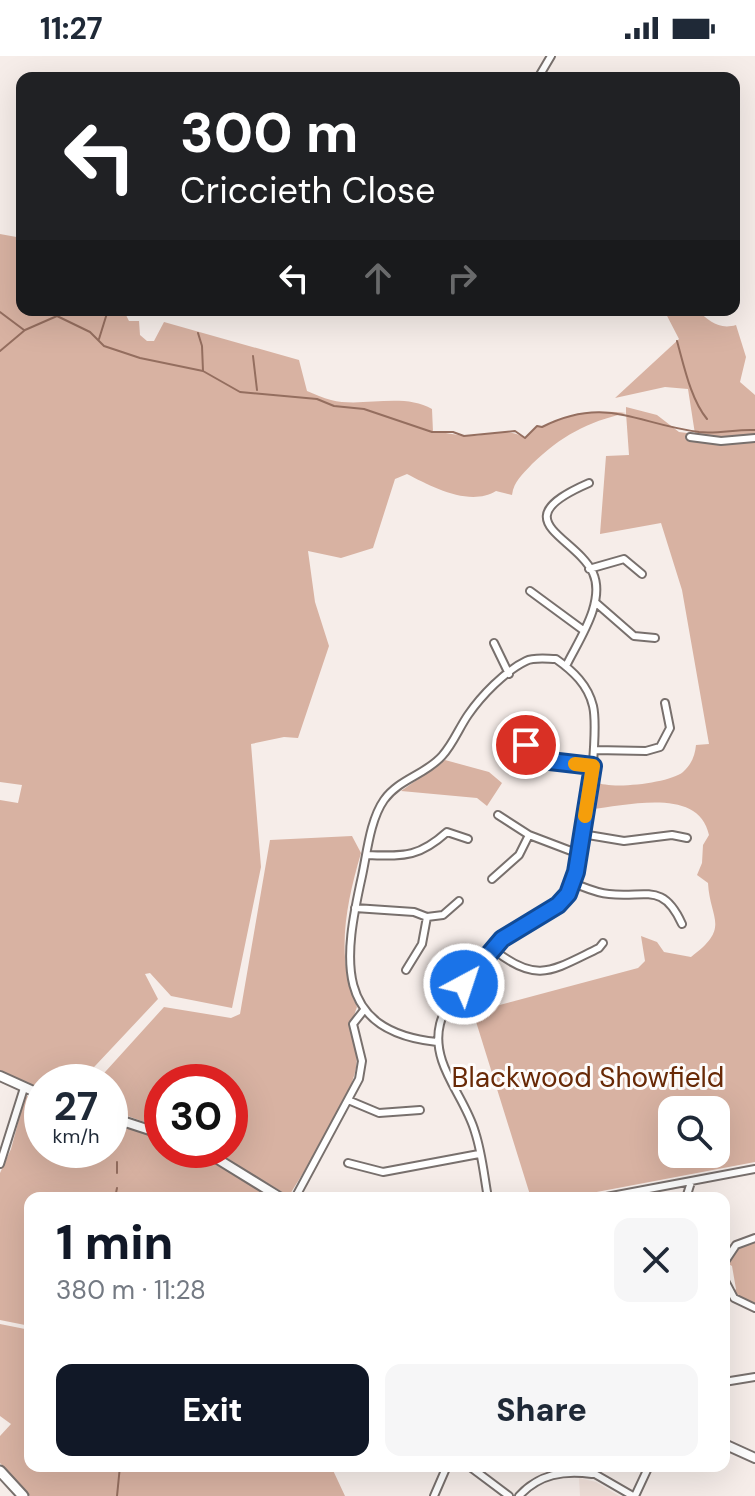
<!DOCTYPE html>
<html lang="en">
<head>
<meta charset="utf-8">
<style>
	body { margin:0; font-family:"DM Sans",sans-serif; background:#f6f6f7; color:#1f2937; height:100vh; display:flex; flex-direction:column; font-size:30px; white-space:nowrap }
	* { box-sizing:border-box; margin:0 }
	p { font-size:26px; color:#747a83 }
	.icon { flex:none; width:44px; height:44px; fill:none; stroke:currentColor; stroke-width:2; stroke-linecap:round; stroke-linejoin:round }
	.map { position:relative; flex:1; overflow:hidden }
	.sheet { position:absolute; left:24px; top:1136px; width:706px; height:280px; display:flex; flex-direction:column; background:#fff; border-radius:16px; box-shadow:0 8px 32px #0002 }
	.sheet>* { flex:none }
	.guide { position:absolute; left:16px; top:16px; width:724px; height:244px; border-radius:16px; box-shadow:0 8px 32px #0002; background:#202124; color:#fff; overflow:hidden }
	.controls { position:absolute; left:658px; top:1040px; display:grid; gap:16px }
	.controls a { display:grid; place-items:center; width:72px; height:72px; border-radius:16px; background:#fff; box-shadow:0 8px 32px #0002; font-size:40px }
	.speed { position:absolute; left:24px; top:1008px; display:flex; gap:16px; font-size:40px; font-weight:700; text-align:center }
	.speed>* { display:grid; place-content:center; width:104px; height:104px; border-radius:50%; background:#fff; box-shadow:0 8px 32px #0002; line-height:1 }
	.speed small { font-size:20px; font-weight:400 }
	.speed .limit { border:12px solid #d22; background:#fff; color:#111 }
	.pin { position:absolute; display:grid; place-items:center; width:68px; height:68px; color:#fff; margin:-34px; border:4px solid #fff; border-radius:50%; box-shadow:0 2px 8px #0007 }
	.me { position:absolute; width:88px; margin:-44px; rotate:40deg; stroke-linejoin:round; filter:drop-shadow(0 0 6px #0008) }
	.turn { display:flex; align-items:center; gap:28px; height:168px; padding:0 32px; font-size:36px }
	.turn .icon { width:104px; height:104px; stroke-width:2.5 }
	.turn b { display:block; font-size:56px; line-height:68px }
	.lanes { display:flex; align-items:center; height:76px; padding:0 32px; background:#0003; justify-content:center; gap:40px; direction:ltr }
	.lanes .off { opacity:.35 }
	.round { display:grid; place-items:center; flex:none; width:84px; height:84px; border-radius:16px; background:#f6f6f7 }
	.summary { display:flex; align-items:center; justify-content:space-between; height:136px; padding:0 32px }
	h1 { font-size:48px; font-weight:800; line-height:60px; color:#111827 }
	.cta { display:flex; gap:16px; margin-top:auto; padding:16px 32px }
	.cta a { flex:1; height:92px; border-radius:16px; background:#111827; color:#fff; font-size:32px; font-weight:800; line-height:92px; text-align:center }
	.cta a+a { background:#f6f6f7; color:#1f2937 }
	.status { display:flex; justify-content:space-between; align-items:center; height:56px; padding:0 40px; background:#fff; direction:ltr }
	.status svg { height:22px; fill:currentColor }
	.map>svg:first-child { display:block }
	.built { fill:#f0e0d9 }
	.green { fill:#d8b2a2; fill-rule:evenodd }
	.lines { fill:none; stroke-linecap:round; stroke-linejoin:round }
	.stream { stroke:#946e5f; stroke-width:2 }
	.street-casing { stroke:#78706d; stroke-width:10 }
	.secondary-casing { stroke:#78706d; stroke-width:12 }
	.primary-casing { stroke:#78706d; stroke-width:13 }
	.street { stroke:#fff; stroke-width:6 }
	.secondary { stroke:#fff; stroke-width:8 }
	.primary { stroke:#fff; stroke-width:9 }
	.route-casing { stroke:#114b97; stroke-width:20 }
	.route { stroke:#1a73e8; stroke-width:14 }
	.slow { stroke:#f59e0b; stroke-width:14 }
	.labels { text-anchor:middle; dominant-baseline:central; stroke-width:6; stroke-linejoin:round; paint-order:stroke }
	.park-label { font-size:28px; fill:#682906; stroke:#fefcfb }
</style>
</head>
<body>
<div class="status"><b>11:27</b><svg viewBox="0 0 49 12"><path d="M0 12V9h3v3zM5 12V6h3v6zM10 12V3h3v9zM15 12V0h3v12zM26 1h20v11H26zM47 4h2v5h-2z"/></svg></div>
<div class="map">
<svg width="755" height="1440" viewBox="0 0 755 1440">
	<rect width="100%" height="100%" fill="#f6ede9"/>
	<path class="built" d="M 579,1422 L 596,1426 L 619,1440 L 580,1440 Z"/>
	<path class="green" d="M 0,178 L 22,182 L 22,254 L 123,254 L 129,256 L 126,259 L 129,265 L 139,265 L 140,279 L 147,285 L 154,285 L 164,266 L 299,304 L 307,335 C 315,338 323,342 331,344 C 361,352 403,336 432,353 L 433,376 C 445,376 455,379 466,380 C 487,381 506,370 525,382 L 537,370 L 542,371 C 568,358 597,353 626,357 L 626,351 L 657,359 L 679,376 L 695,378 L 688,333 L 665,331 L 615,342 L 679,283 L 664,254 L 697,254 C 709,265 719,274 736,269 L 746,301 L 740,326 L 755,339 L 755,1106 L 565,1142 L 531,1142 L 473,956 L 638,912 L 645,905 L 641,880 L 657,886 L 664,896 L 691,901 C 731,871 710,864 708,827 L 697,819 L 702,807 L 703,789 L 709,779 C 699,730 626,750 591,753 L 596,726 C 611,734 670,727 683,716 C 692,708 695,699 696,689 L 709,688 L 682,534 L 661,467 L 600,478 L 606,400 L 629,399 L 626,357 C 587,366 561,380 532,408 C 522,419 514,425 512,439 L 496,435 C 470,451 432,431 407,418 L 395,423 L 373,492 L 341,502 L 308,495 L 315,546 L 329,590 L 298,682 L 284,681 L 251,688 L 261,811 L 232,952 L 171,940 L 150,917 L 145,918 L 158,943 L 80,1026 L 42,1026 L 42,1033 L 0,1015 L 0,744 L 18,747 L 22,729 L 0,726 ZM 672,1054 L 716,1054 L 716,1098 L 672,1098 Z
		M 445,704 L 489,716 L 502,727 L 487,750 L 477,742 L 401,735 Z
		M 352,780 L 361,797 C 346,848 335,902 357,951 C 347,975 360,988 356,1012 C 350,1045 307,1110 289,1140 L 211,1094 L 230,1094 L 230,1026 L 162,1026 L 162,1072 L 110,1054 L 110,1026 L 96,1026 L 164,951 L 231,962 L 240,958 L 270,784 Z
		M 30,1039 L 42,1043 L 42,1094 L 110,1094 L 110,1064 L 162,1081 L 162,1094 L 195,1094 L 275,1142 L 30,1142 L 30,1270 L 0,1264 L 0,1117 L 11,1093 L 25,1041 Z
		M 755,1185 L 755,1250 L 732,1237 L 736,1233 L 732,1210 L 727,1207 L 738,1190 Z
		M 0,1268 L 30,1274 L 30,1410 L 331,1410 L 345,1440 L 30,1440 L 0,1407 L 0,1380 L 11,1368 L 0,1360 Z"/>
	<g class="lines">
		<path class="stream" d="M 0,256 L 24,274
			M 198,277 L 202,290 L 203,315
			M 99,283 L 108,254
			M 677,285 C 684,310 691,344 707,363
			M 0,295 L 25,274 L 57,260 L 90,276 L 104,290 L 140,302 L 203,315 L 240,336 L 317,343 L 334,350 L 364,353 L 432,376 L 453,376 L 464,380 L 515,375 L 525,382 L 537,370 L 542,371 C 606,339 636,368 699,376 C 719,378 736,373 755,374
			M 253,300 L 257,334
			M 117,1106 L 117,1117
			M 115,1142 L 117,1132
			M 117,1440 L 120,1410"/>
		<defs>
			<path id="street" d="M 538,22 L 551,0
				M 690,381 L 721,385 L 755,382
				M 589,513 L 624,503 L 642,518
				M 530,535 L 583,574
				M 595,546 L 634,580 L 655,582
				M 494,587 L 509,618
				M 566,610 C 578,585 606,546 593,517 C 575,479 501,465 589,427
				M 536,662 L 525,676 L 526,694 L 541,704 L 593,710
				M 510,694 L 526,689
				M 595,694 L 646,695 L 660,691 L 670,672 L 665,647
				M 498,759 L 529,779 L 579,798
				M 582,778 L 624,785 L 672,779 L 687,782
				M 366,799 C 404,800 418,802 447,776 L 468,783
				M 492,823 L 519,799 L 529,779
				M 573,827 C 584,831 596,837 609,838 C 646,842 663,826 682,868
				M 355,852 L 414,856 L 427,861 L 443,859 L 459,845
				M 493,893 C 537,929 553,914 599,892 L 603,887
				M 406,914 L 422,888 L 427,861
				M 437,986 C 332,975 344,901 362,820 C 367,797 370,764 384,744 C 399,723 425,719 442,700 C 453,688 459,672 468,659 C 481,640 505,615 526,605 C 534,601 547,603 556,603 C 573,615 588,629 593,650 C 600,680 583,818 565,841 C 550,860 524,867 505,881 C 484,896 446,944 440,968 C 430,1008 465,1040 475,1076 C 482,1097 484,1120 488,1142
				M 348,1044 L 379,1057 L 420,1054
				M 348,1107 L 383,1116 L 479,1098
				M 0,1108 L 24,1032
				M 295,1142 L 359,1023 L 362,1005 L 353,968 L 364,954
				M 601,1142 L 755,1113
				M 686,1142 L 691,1126
				M 724,1207 L 736,1189 L 755,1182
				M 724,1223 L 734,1242 L 755,1252
				M 724,1326 L 755,1321
				M 469,1410 L 509,1440
				M 581,1410 L 633,1440
				M 434,1440 L 447,1410
				M 519,1440 C 539,1418 564,1414 592,1418
				M 635,1440 L 649,1410"/>
			<path id="secondary" d="M 0,1020 L 42,1039
				M 110,1061 L 162,1078
				M 203,1094 L 281,1142
				M 724,1388 L 755,1402"/>
			<path id="primary" d="M 0,1415 L 23,1440"/>
		</defs>
		<use href="#street" class="street-casing"/>
		<use href="#secondary" class="secondary-casing"/>
		<use href="#primary" class="primary-casing"/>
		<use href="#street" class="street"/>
		<use href="#secondary" class="secondary"/>
		<use href="#primary" class="primary"/>
	</g>
	<g class="lines">
		<defs>
			<path id="route" d="M 464,928 L 502,883 L 558,849 L 568,838 L 576,816 L 593,710 L 541,704 L 526,694 L 526,689"/>
		</defs>
		<use href="#route" class="route-casing"/>
		<use href="#route" class="route"/>
		<path class="slow" d="M 575,708 L 593,710 L 585,760"/>
	</g>
	<g class="labels">
		<g class="park-label">
			<text x="588" y="1021">Blackwood Showfield</text>
		</g>
	</g>
</svg>
<div class="controls">
<a><svg class="icon" aria-label="search" viewBox="0 0 24 24"><circle cx="10" cy="10" r="6"/><path d="M15 15l6 6"/></svg></a>
</div>
<div class="speed"><div>27<small>km/h</small></div><div class="limit">30</div></div>
<div class="pin" style="left:526px;top:689px;background:#d93025"><svg class="icon" aria-label="arrive" viewBox="0 0 24 24"><path d="M6 21V4h12l-3 4 3 4H6"/></svg></div>
<svg class="me" style="left:464px;top:928px" viewBox="-20 -20 40 40"><circle r="17" fill="#1a73e8" stroke="#fff" stroke-width="3"/><path d="M0-11L8 9 0 5-8 9z" fill="#fff"/></svg>
<div class="guide">
<div class="turn"><svg class="icon" aria-label="left" viewBox="0 0 24 24"><path d="M17 20v-9H6M10 6l-5 5 5 5"/></svg><div><b>300 m</b>Criccieth Close</div></div>
<div class="lanes"><svg class="icon" aria-label="left" viewBox="0 0 24 24"><path d="M17 20v-9H6M10 6l-5 5 5 5"/></svg><svg class="icon off" aria-label="ahead" viewBox="0 0 24 24"><path d="M12 20V5M6 11l6-6 6 6"/></svg><svg class="icon off" aria-label="right" viewBox="0 0 24 24"><path d="M7 20v-9h11M14 6l5 5-5 5"/></svg></div>
</div>
<section class="sheet">
<div class="summary"><div><h1>1 min</h1><p>380 m · 11:28</p></div><a class="round"><svg class="icon" aria-label="close" viewBox="0 0 24 24"><path d="M6 6l12 12M18 6L6 18"/></svg></a></div>
<div class="cta"><a>Exit</a><a>Share</a></div>
</section>
</div>
</body>
</html>
